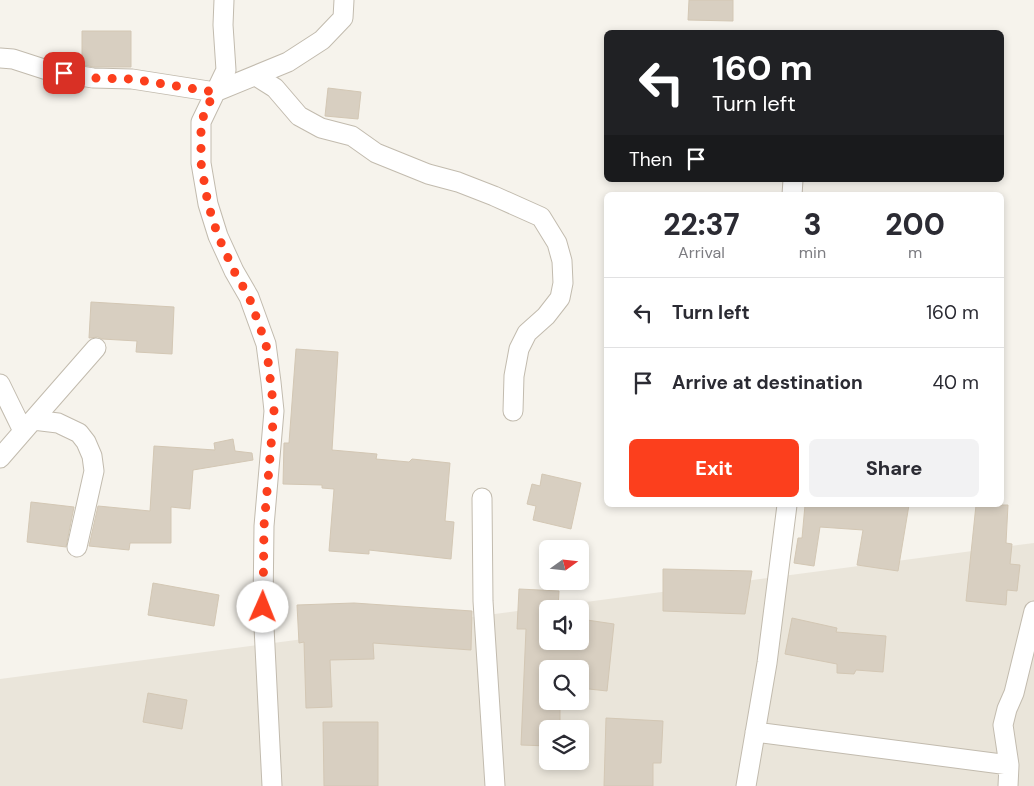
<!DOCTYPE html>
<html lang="en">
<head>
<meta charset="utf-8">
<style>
	body { margin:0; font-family:"DM Sans",sans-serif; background:#f2f2f3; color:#2b2b33; height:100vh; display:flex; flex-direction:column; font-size:19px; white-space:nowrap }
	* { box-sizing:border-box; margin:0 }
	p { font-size:16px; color:#7c7c81 }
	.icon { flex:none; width:28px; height:28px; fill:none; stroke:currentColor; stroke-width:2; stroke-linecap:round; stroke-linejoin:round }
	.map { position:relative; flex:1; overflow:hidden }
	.drawer { position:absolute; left:604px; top:192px; width:400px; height:315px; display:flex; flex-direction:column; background:#fff; border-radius:8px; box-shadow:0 2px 8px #0003 }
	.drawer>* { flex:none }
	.guide { position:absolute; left:604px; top:30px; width:400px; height:152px; border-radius:8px; box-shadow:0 2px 8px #0003; background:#202124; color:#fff; overflow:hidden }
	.needle { width:32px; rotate:75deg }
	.buttons { position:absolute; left:539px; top:540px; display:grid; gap:10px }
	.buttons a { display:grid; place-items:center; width:50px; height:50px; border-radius:8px; background:#fff; box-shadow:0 2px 8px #0003; font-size:25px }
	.pin { position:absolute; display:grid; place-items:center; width:42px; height:42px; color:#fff; margin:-21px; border-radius:10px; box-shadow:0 2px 8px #0006 }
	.me { position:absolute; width:55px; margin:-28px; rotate:1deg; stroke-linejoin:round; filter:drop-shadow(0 0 4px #0008) }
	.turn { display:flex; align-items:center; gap:18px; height:105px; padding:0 25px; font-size:22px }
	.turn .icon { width:65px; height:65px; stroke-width:2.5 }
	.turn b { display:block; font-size:35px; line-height:42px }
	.then { display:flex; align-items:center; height:48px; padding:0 25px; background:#0003; gap:10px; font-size:19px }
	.eta { display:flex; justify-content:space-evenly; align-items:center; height:85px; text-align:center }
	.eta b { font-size:30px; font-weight:800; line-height:35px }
	.cta { display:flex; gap:10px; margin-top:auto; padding:10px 25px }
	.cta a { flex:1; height:58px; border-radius:8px; background:#fc3f1d; color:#fff; font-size:20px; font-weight:800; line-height:58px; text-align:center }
	.cta a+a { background:#f2f2f3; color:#2b2b33 }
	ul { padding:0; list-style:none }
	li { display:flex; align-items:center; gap:15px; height:70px; padding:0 25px; border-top:1px solid #e1e1e2 }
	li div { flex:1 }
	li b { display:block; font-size:19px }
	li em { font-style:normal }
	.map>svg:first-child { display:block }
	.residential { fill:#eae5da; fill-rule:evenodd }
	.building { fill:#d8cfc1; stroke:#d3c7b4 }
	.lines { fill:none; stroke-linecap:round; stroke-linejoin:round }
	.street-casing { stroke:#c2bbae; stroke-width:21 }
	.street { stroke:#fff; stroke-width:19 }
	.route { stroke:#fc3f1d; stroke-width:9; stroke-dasharray:0 16.2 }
</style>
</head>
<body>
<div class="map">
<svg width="1034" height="786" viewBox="0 0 1034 786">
	<rect width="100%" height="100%" fill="#f6f3ec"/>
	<path class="residential" d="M 1034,543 L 1034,786 L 0,786 L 0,679 ZM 548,609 L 580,609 L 580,641 L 548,641 ZM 548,669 L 580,669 L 580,701 L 548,701 ZM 548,729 L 580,729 L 580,761 L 548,761 Z"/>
	<path class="building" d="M 689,0 L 733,0 L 733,21 L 688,20 Z
		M 82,31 L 131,31 L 131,67 L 94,67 L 82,65 Z
		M 328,88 L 361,92 L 358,119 L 325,116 Z
		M 91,302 L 174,307 L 172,354 L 136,352 L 137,341 L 102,339 L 98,337 L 89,338 Z
		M 296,349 L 338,352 L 332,450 L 377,454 L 376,459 L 409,462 L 412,459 L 450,463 L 445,521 L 454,522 L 451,559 L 369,550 L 369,554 L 329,551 L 334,489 L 322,488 L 322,485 L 283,484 L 284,443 L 289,443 Z
		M 233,439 L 235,451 L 252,453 L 253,460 L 193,470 L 190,509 L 171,507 L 171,543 L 130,543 L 129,550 L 89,546 L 98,506 L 150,511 L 154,446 L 215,450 L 214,443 Z
		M 542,474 L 581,483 L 571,529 L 533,520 L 536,506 L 527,504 L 532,484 L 540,486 Z
		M 31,502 L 74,507 L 66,547 L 27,542 Z
		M 805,505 L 909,505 L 898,571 L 857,565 L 863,530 L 820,527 L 814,566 L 794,563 L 798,538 L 802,538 Z
		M 976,505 L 1008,505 L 1006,543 L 1012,544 L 1010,564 L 1020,565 L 1017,591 L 1007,590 L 1006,605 L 966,601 Z
		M 663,569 L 752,571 L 745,614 L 663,611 Z
		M 153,583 L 219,595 L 214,626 L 148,615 Z
		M 519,589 L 559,591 L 558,609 L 548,609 L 548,641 L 580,641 L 580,619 L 614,624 L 607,691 L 580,688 L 580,669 L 548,669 L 548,701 L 560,701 L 560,729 L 548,729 L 548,746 L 521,745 L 526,629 L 517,629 Z
		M 354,603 L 472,611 L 471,650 L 373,643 L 374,659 L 330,660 L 332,707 L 306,708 L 304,642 L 299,643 L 297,605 Z
		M 792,618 L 837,628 L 836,632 L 886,636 L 883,672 L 856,670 L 854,674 L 837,673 L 837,664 L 785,654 Z
		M 148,693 L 187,700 L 182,729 L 143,722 Z
		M 606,718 L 663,721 L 661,763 L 653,763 L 653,786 L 604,786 Z
		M 323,722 L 378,722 L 378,786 L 324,786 Z"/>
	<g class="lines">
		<defs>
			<path id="street" d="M 224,0 L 223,25 L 226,70 L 201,122 L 201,163 L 208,204 L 218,236 L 234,271 L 249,297 L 266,344 L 271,382 L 274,411 L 264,526 L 263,607 L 272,786
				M 0,58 L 13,59 L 50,71 L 93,78 L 132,79 L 215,92 L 288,62 L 322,40 L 343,18 L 344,0
				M 256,76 L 275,88 L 299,116 L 321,128 L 352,136 L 376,153 L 428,174 L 458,182 L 494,196 L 541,217 L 557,243 L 562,261 L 563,283 L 560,298 L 546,316 L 527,333 L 519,349 L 514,376 L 513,411
				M 792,195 L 793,180
				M 0,384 L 23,431
				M 33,420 L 96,348
				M 0,458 L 33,420 L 58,423 L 79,433 L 86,442 L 92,456 L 94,471 L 77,547
				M 482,498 L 483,601 L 495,786
				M 755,732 L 1009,765
				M 746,786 L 767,663 L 787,505
				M 1008,786 L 1009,765 L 1003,725 L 1007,709 L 1014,693 L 1034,611"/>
		</defs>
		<use href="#street" class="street-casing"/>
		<use href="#street" class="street"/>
	</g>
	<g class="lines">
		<path class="route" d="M 64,73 L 93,78 L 132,79 L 214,92 L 201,122 L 201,163 L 208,204 L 218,236 L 234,271 L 249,297 L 266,344 L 274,411 L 264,526 L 263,607"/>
	</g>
</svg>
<div class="buttons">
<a><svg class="needle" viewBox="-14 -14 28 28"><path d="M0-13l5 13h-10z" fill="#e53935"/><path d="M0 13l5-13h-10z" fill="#7c7c81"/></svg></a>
<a><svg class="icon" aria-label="sound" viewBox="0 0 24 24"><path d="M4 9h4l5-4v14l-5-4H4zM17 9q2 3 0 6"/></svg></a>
<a><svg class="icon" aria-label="search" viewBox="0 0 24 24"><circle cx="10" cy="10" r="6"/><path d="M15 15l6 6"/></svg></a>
<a><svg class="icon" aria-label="layers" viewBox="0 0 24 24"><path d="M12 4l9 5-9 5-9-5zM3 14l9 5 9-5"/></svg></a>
</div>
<div class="pin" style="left:64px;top:73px;background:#d93025"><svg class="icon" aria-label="arrive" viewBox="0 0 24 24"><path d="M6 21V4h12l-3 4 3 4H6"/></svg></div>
<svg class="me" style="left:263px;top:607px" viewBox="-20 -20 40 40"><circle r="19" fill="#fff"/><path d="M0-13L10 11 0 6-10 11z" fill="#fc3f1d"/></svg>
<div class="guide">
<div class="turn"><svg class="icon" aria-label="left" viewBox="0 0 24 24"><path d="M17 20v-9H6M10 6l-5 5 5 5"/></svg><div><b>160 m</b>Turn left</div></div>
<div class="then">Then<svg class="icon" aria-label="arrive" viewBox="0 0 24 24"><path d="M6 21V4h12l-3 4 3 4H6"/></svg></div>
</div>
<section class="drawer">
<div class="eta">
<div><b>22:37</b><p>Arrival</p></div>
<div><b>3</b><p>min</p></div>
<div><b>200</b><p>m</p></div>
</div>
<ul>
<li><svg class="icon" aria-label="left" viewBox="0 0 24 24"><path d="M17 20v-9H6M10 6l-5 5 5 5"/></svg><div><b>Turn left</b></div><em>160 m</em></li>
<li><svg class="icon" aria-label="arrive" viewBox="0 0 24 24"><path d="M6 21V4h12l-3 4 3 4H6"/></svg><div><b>Arrive at destination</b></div><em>40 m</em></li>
</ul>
<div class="cta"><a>Exit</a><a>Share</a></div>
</section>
</div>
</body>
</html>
